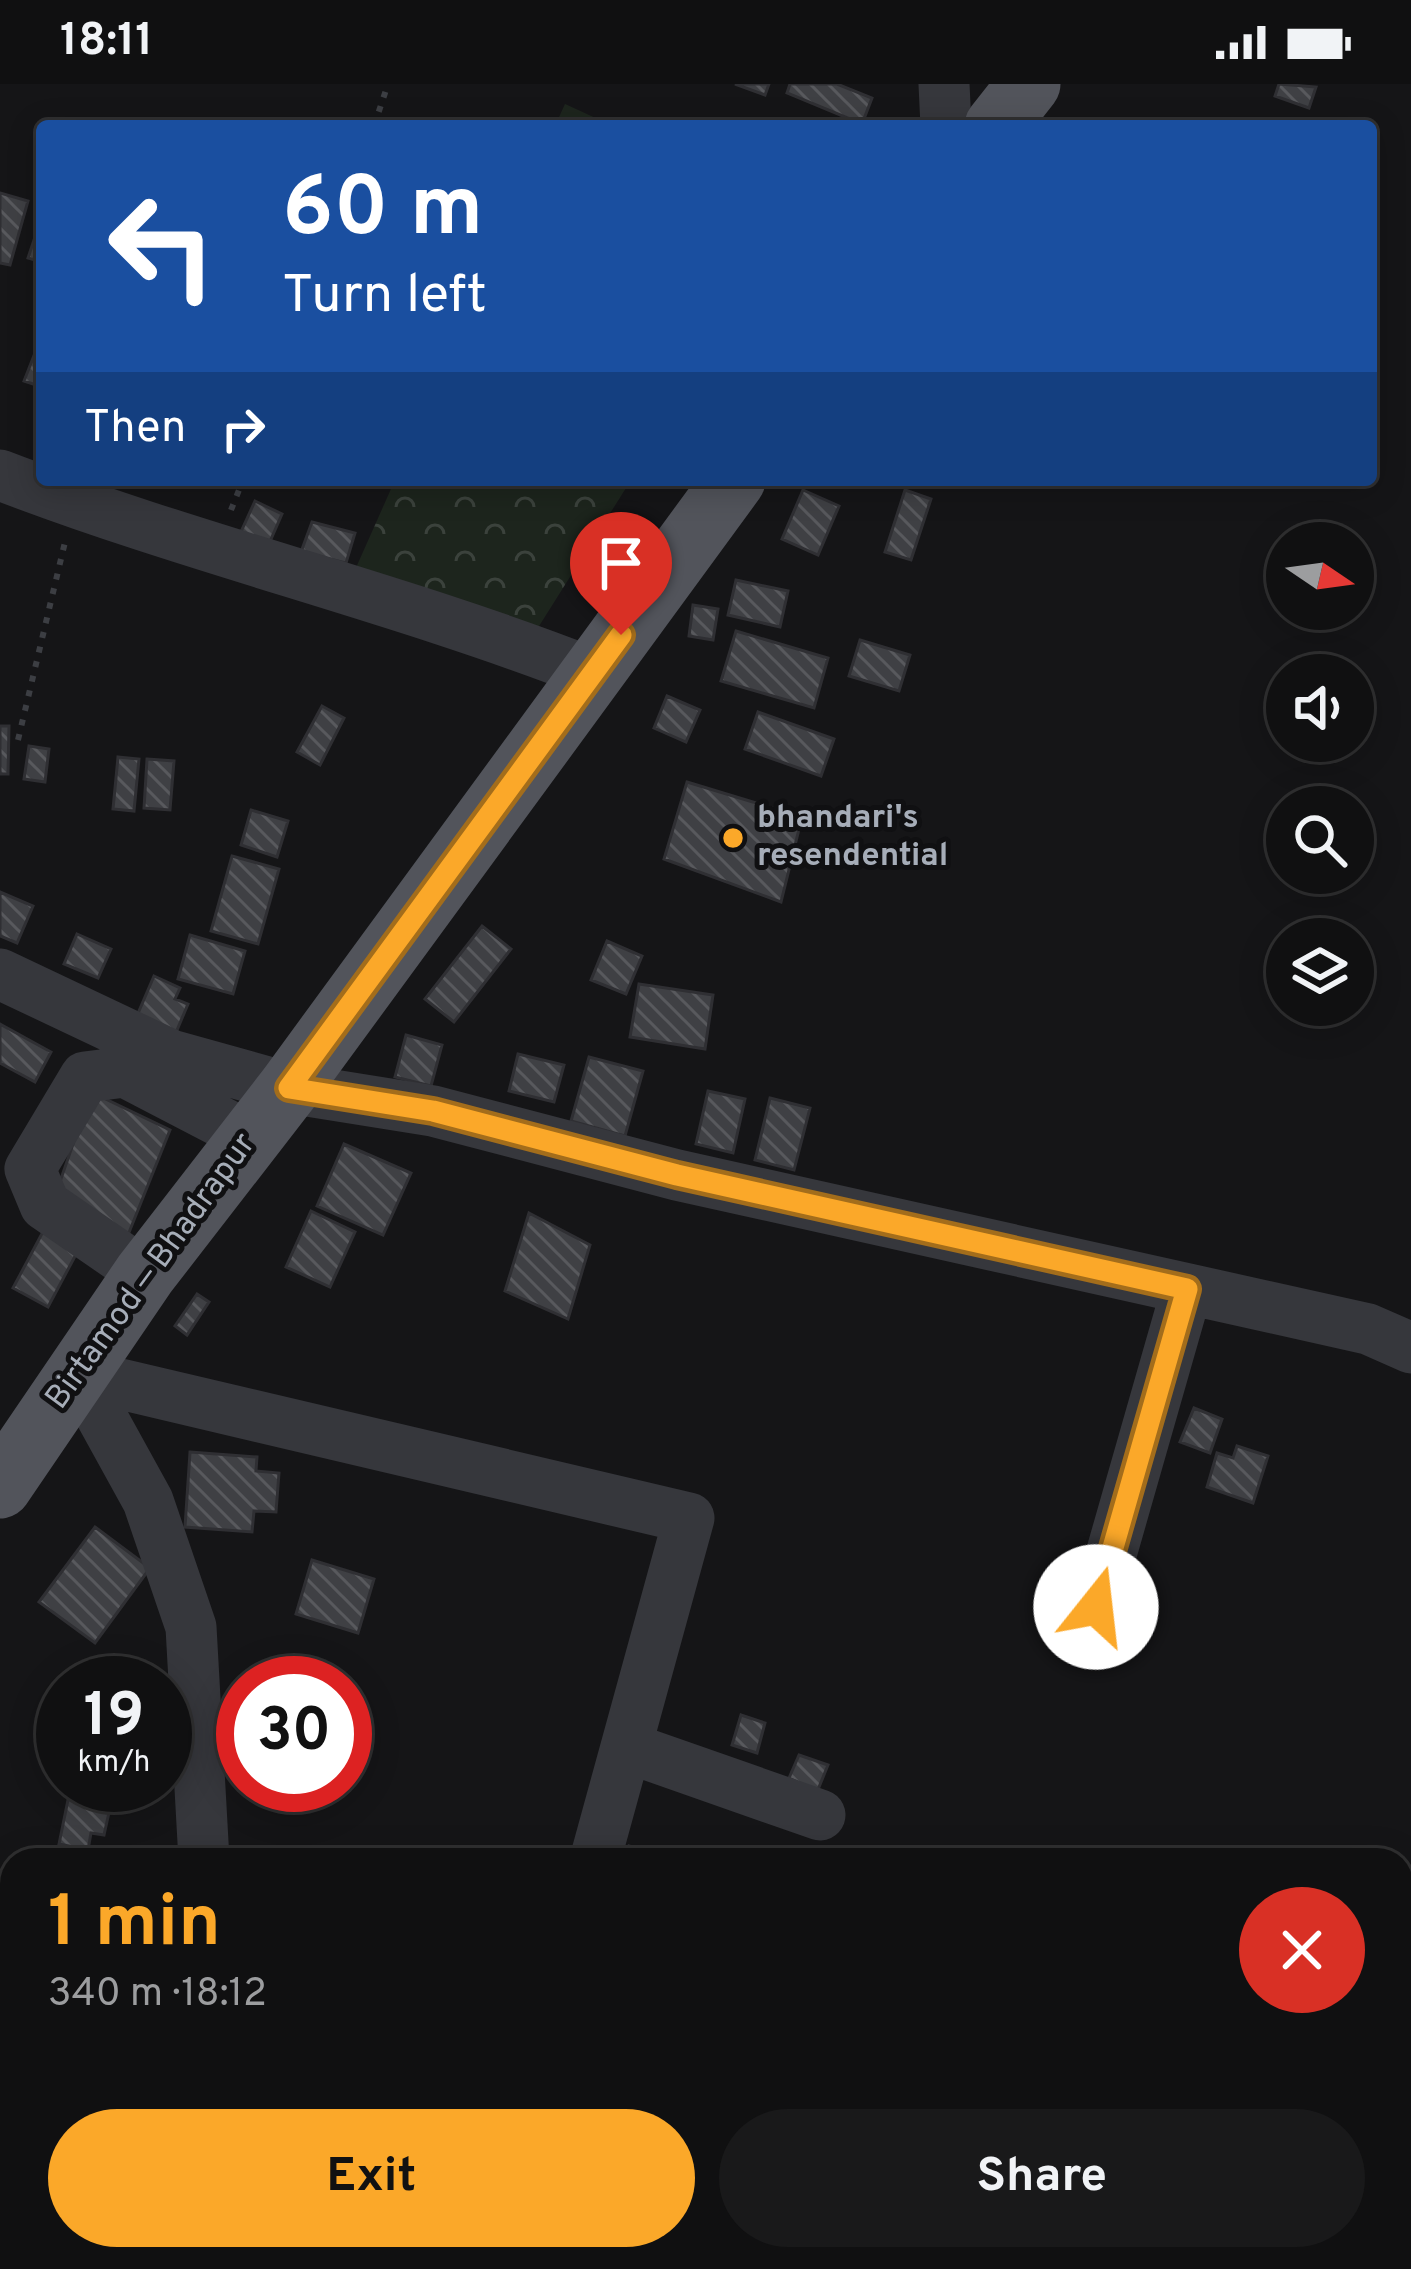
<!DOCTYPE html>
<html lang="en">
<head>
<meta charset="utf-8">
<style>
	body { margin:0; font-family:Overpass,sans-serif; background:#19191a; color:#f1f3f6; height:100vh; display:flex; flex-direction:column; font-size:45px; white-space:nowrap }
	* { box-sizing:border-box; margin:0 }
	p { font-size:39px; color:#9c9d9f }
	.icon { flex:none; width:66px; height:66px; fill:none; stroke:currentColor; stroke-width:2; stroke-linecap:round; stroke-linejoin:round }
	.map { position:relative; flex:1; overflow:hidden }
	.details { position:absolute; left:0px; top:1764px; width:1413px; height:423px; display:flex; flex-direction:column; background:#101011; border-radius:36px 36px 0 0; box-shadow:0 6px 30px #0003,0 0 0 3px #303031 }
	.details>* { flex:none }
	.banner { position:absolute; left:36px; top:36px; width:1341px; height:366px; border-radius:12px; box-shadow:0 6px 30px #0003,0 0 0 3px #303031; background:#1a4fa0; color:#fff; overflow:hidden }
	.needle { width:78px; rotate:103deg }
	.fabs { position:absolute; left:1266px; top:438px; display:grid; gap:24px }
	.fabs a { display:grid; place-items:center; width:108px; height:108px; border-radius:50%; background:#101011; box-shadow:0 6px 30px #0003,0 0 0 3px #303031; font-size:60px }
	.speed { position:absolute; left:36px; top:1572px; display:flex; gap:24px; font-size:60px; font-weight:700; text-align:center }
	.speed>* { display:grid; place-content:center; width:156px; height:156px; border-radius:50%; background:#101011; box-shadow:0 6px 30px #0003,0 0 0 3px #303031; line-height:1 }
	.speed small { font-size:30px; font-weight:400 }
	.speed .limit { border:18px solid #d22; background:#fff; color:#111 }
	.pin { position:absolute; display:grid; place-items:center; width:102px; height:102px; color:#fff; margin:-123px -51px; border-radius:50% 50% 50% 0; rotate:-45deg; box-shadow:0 0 12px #0007 }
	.pin .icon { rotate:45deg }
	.me { position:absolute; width:132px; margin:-66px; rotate:16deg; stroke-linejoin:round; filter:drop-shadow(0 0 9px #0008) }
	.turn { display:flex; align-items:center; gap:42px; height:252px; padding:0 48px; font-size:54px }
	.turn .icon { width:156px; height:156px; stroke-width:2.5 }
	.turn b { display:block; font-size:84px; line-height:102px }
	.then { display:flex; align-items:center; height:114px; padding:0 48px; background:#0003; gap:24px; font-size:45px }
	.round { display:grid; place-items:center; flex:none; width:126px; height:126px; border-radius:63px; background:#19191a }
	.overview { display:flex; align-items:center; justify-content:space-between; height:204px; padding:0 48px }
	h1 { font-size:72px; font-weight:700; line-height:90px; color:#fba829 }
	.action { display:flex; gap:24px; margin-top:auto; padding:24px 48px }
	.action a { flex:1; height:138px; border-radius:72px; background:#fba829; color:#111; font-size:48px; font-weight:700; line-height:138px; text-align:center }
	.action a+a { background:#19191a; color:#f1f3f6 }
	.status { display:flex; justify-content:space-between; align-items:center; height:84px; padding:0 60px; background:#101011; direction:ltr }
	.status svg { height:33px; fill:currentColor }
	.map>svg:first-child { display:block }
	.forest { fill:url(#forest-crowns) }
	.building { fill:url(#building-back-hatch); stroke:#2f2f33; stroke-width:3 }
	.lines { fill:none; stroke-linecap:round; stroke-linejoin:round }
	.path { stroke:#3c3e43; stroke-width:6; stroke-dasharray:6 9; stroke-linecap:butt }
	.minor { stroke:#36373c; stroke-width:51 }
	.major { stroke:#52545b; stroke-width:63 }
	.route-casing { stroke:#a36d1b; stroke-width:30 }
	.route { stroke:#fba829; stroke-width:21 }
	.poi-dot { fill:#fba829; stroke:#101012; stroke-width:4.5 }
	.labels { text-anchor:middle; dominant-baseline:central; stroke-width:10; stroke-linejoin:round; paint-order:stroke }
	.poi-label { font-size:33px; font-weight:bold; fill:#a6adb8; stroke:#101012; text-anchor:start }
	.street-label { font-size:33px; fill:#a6adb8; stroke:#101012 }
</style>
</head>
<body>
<div class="status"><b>18:11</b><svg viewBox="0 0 49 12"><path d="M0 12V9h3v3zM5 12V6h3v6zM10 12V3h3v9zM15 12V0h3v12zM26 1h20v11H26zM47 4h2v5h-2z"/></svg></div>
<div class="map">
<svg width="1411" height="2185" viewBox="0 0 1411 2185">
	<defs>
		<pattern id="forest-crowns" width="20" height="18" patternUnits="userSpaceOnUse" patternTransform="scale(3)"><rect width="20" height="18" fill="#1d251d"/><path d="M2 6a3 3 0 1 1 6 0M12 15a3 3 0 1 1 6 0" fill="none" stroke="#3b423c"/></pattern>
		<pattern id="building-back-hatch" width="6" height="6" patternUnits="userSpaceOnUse" patternTransform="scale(3)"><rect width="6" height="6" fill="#3f4044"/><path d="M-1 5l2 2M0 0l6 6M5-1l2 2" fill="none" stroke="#58595d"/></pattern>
	</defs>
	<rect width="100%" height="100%" fill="#151517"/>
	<path class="forest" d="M 565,20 L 613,42 L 555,42 Z
		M 395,396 L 631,396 L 529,558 L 351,495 Z"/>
	<path class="building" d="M 735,0 L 769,0 L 765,11 Z
		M 790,0 L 837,0 L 872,14 L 862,40 L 787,9 Z
		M 1279,0 L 1316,3 L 1309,24 L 1275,12 Z
		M 0,109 L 28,117 L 10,181 L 0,179 Z
		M 42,132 L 42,178 L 28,174 Z
		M 35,269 L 42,272 L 42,303 L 24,297 Z
		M 803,406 L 839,422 L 818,471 L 782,455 Z
		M 905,406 L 931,415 L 911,476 L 885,468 Z
		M 255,417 L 282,430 L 268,462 L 240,450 Z
		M 312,438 L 355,449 L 346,479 L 301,468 Z
		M 736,496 L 788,507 L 780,543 L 728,531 Z
		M 693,521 L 718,525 L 713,556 L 689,552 Z
		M 736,547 L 828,574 L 814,624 L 721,597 Z
		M 860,556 L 910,571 L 899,607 L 849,592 Z
		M 667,612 L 700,626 L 686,658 L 654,644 Z
		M 322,622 L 344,634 L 320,681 L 297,668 Z
		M 758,628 L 834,655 L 821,692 L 745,665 Z
		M 0,642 L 9,642 L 8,690 L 0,690 Z
		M 29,662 L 49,665 L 45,698 L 24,695 Z
		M 118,673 L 139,675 L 134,727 L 113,725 Z
		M 147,675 L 174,677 L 170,726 L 144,724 Z
		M 687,698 L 802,733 L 781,818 L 664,775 Z
		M 251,726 L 288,737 L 277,773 L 241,761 Z
		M 232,772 L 279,785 L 258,860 L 211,847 Z
		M 0,808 L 33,822 L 17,859 L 0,852 Z
		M 482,842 L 511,865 L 454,938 L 425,915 Z
		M 77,850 L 111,865 L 98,894 L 64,880 Z
		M 190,851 L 245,867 L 233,910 L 178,895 Z
		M 607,857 L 642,872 L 626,910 L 591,896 Z
		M 154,892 L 180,904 L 175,915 L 188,920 L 172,958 L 133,941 Z
		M 639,900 L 713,911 L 705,965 L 630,953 Z
		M 0,940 L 51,968 L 35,998 L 0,979 Z
		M 406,951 L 442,961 L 431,1002 L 395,993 Z
		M 518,970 L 564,981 L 554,1018 L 509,1007 Z
		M 589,973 L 643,987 L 625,1052 L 571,1037 Z
		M 708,1007 L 745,1015 L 733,1069 L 696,1060 Z
		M 91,1008 L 170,1046 L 128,1151 L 55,1112 Z
		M 770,1014 L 810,1024 L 794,1086 L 755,1076 Z
		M 344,1060 L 411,1089 L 383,1151 L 317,1122 Z
		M 311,1127 L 355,1148 L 330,1203 L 286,1183 Z
		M 529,1129 L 590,1161 L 568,1235 L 505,1207 Z
		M 46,1142 L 81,1161 L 48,1223 L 13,1204 Z
		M 197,1210 L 209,1218 L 187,1251 L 175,1242 Z
		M 1194,1324 L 1222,1335 L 1210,1369 L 1180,1358 Z
		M 1237,1362 L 1268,1372 L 1253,1419 L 1207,1403 L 1217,1369 L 1233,1374 Z
		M 190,1368 L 257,1373 L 256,1387 L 279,1389 L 276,1428 L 254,1427 L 252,1448 L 185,1443 Z
		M 95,1443 L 150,1484 L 95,1559 L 39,1518 Z
		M 312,1476 L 374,1495 L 358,1549 L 296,1530 Z
		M 741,1631 L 765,1639 L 757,1669 L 732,1661 Z
		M 799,1671 L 828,1681 L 817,1708 L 789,1694 Z
		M 71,1701 L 101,1701 L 98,1712 L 112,1715 L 104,1751 L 91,1749 L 88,1766 L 59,1760 Z
		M 629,1762 L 675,1776 L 625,1776 Z"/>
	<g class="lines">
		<path class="path" d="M 374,42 L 388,0
			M 231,426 L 243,396
			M 18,656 L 65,458"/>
		<path class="minor" d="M 944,0 L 946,42
			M 0,391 C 195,466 398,513 592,589
			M 0,890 L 171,971 L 289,1004 L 433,1027 L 677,1091 L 1368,1245 L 1411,1264
			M 145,1190 L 45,1121 L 30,1085 L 85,993 L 125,988 L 248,1052
			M 78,1290 L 689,1434 L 595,1776
			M 78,1290 L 148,1417 L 191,1543 L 204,1776
			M 1096,1523 L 1187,1205
			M 629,1664 L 820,1731
			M 178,2175 L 178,2185"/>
		<path class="major" d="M 996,42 L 1029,0
			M 0,1403 L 145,1190 L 289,1004 L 734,396"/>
	</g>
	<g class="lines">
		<defs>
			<path id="route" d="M 621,551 L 289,1004 L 433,1027 L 677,1091 L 1187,1205 L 1096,1523"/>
		</defs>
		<use href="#route" class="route-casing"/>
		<use href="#route" class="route"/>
	</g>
	<circle class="poi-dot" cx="733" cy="754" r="12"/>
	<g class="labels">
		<g class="poi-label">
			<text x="757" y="735">bhandari's<tspan x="757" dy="38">resendential</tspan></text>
		</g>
		<g class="street-label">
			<text transform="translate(152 1188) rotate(-54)">Birtamod — Bhadrapur</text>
		</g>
	</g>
</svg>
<div class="fabs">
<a><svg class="needle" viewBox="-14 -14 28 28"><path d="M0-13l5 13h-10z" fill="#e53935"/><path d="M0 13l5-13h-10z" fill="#9c9d9f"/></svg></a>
<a><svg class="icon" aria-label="sound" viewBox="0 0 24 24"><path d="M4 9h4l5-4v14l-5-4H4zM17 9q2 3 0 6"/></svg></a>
<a><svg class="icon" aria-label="search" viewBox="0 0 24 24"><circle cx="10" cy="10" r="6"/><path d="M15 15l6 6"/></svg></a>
<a><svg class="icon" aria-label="layers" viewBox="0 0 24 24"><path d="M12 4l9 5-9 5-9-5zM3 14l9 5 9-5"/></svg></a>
</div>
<div class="speed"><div>19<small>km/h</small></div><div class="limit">30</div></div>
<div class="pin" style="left:621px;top:551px;background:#d93025"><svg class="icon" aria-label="arrive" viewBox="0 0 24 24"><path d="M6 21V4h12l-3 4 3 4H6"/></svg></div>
<svg class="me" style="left:1096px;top:1523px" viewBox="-20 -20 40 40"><circle r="19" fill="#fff"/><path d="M0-13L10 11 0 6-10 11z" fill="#fba829"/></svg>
<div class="banner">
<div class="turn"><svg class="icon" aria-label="left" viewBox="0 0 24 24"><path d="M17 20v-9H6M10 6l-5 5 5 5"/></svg><div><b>60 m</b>Turn left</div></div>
<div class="then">Then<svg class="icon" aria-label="right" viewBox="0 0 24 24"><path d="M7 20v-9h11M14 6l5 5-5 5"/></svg></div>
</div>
<section class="details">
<div class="overview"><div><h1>1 min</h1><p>340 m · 18:12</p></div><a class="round" style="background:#d93025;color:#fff"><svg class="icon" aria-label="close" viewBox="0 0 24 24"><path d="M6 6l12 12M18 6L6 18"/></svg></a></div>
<div class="action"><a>Exit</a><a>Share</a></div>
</section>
</div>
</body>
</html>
